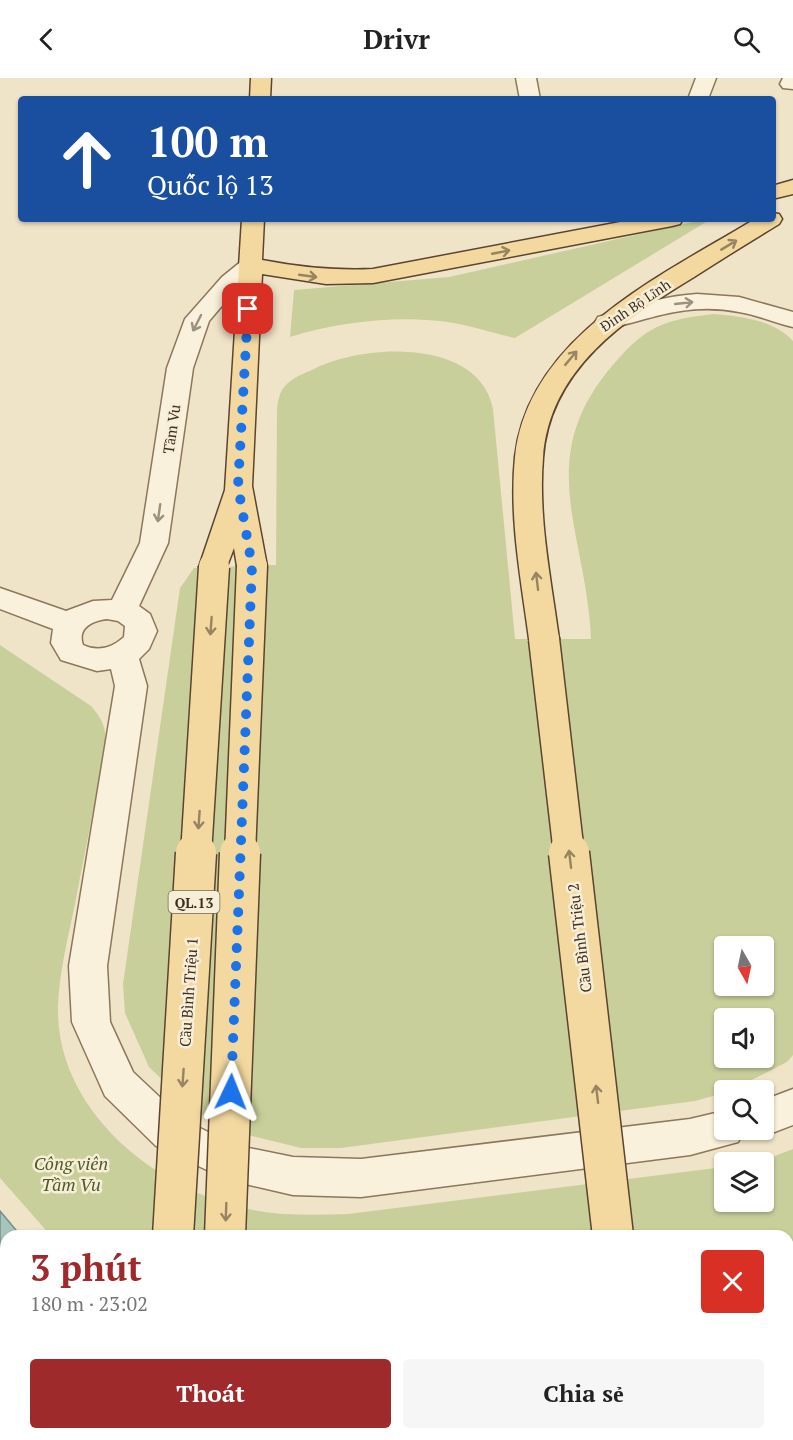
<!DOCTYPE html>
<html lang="vi">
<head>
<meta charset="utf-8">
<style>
	body { margin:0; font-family:"PT Serif",serif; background:#f6f6f6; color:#222; height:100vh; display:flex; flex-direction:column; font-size:22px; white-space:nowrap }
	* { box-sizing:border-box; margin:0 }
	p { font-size:20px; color:#767676 }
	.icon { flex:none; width:33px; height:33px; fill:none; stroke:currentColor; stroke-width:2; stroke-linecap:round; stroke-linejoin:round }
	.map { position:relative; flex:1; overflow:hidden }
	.sheet { position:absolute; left:0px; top:1152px; width:794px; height:210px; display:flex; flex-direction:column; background:#fff; border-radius:18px 18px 0 0; box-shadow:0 2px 4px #0004 }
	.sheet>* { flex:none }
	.guide { position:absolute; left:18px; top:18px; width:758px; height:126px; border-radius:6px; box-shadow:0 2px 4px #0004; background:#1a4fa0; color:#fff; overflow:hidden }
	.needle { width:39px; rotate:171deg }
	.fabs { position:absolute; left:714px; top:858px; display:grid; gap:12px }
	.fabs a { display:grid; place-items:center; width:60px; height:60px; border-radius:6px; background:#fff; box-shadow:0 2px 4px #0004; font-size:30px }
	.pin { position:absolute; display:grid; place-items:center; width:51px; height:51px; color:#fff; margin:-26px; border-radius:12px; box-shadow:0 3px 9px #0006 }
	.me { position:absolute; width:66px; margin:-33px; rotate:2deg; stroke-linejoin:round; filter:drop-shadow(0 0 4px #0008) }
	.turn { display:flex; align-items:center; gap:21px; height:126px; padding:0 30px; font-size:27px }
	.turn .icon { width:78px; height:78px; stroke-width:2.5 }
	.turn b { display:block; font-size:42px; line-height:51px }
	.round { display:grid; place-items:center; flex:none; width:63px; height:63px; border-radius:6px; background:#f6f6f6 }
	.headline { display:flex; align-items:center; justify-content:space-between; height:102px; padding:0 30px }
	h1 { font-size:36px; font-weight:800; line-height:45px; color:#9e2a2b }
	.button { display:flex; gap:12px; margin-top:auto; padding:12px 30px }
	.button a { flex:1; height:69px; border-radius:6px; background:#9e2a2b; color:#fff; font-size:24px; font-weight:800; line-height:69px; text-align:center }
	.button a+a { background:#f6f6f6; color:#222 }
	header { display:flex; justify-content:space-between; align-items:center; height:78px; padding:0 30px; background:#fff; font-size:27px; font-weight:800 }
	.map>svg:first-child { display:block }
	.green { fill:#c9cf9b; fill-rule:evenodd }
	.water { fill:#a9c4bc; stroke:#6f938a; stroke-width:1.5 }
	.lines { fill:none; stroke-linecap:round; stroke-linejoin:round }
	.minor-casing { stroke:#8d765c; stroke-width:3 }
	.major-casing { stroke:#5b4430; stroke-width:3 }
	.minor { fill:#faf1dc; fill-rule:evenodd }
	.major { fill:#f3d9a0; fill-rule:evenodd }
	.major-bridge-far1-casing { stroke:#5b4430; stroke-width:33; stroke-linecap:butt }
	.major-bridge-casing { stroke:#5b4430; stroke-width:43; stroke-linecap:butt }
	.major-bridge-far1 { stroke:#f3d9a0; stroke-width:30 }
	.major-bridge { stroke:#f3d9a0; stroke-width:40 }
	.oneway { stroke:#988460 }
	.oneway2 { stroke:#9c907e }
	.route { stroke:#1a73e8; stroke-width:10; stroke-dasharray:0 18 }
	.labels { text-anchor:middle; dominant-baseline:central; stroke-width:5; stroke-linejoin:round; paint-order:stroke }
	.far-street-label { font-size:14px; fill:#3d2e20; stroke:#f7eed8 }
	.shield { fill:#f7eed8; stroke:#756857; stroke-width:1.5 }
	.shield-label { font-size:14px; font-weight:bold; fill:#3d2e20 }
	.street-label { font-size:15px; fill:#3d2e20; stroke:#f7eed8 }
	.near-park-label { font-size:18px; font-style:italic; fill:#4d5a26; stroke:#f7eed8 }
</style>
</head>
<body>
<header><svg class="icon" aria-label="back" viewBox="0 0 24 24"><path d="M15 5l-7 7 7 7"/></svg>Drivr<svg class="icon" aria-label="search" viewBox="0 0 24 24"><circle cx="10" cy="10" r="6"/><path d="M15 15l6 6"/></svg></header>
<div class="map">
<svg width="793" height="1362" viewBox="0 0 793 1362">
	<rect width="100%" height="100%" fill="#f0e4c8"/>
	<path class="green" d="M 706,141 L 711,141 L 515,260 C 492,255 469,247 447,244 C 397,237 338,244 290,259 L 294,212 L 449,199 Z
		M 713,236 C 739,238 775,242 793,263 L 793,977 L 787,984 L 732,1012 L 724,1012 L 724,1015 L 695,1023 L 341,1070 L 301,1070 L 228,1052 L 196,1034 L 149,989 L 125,935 L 123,906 L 180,510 L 194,490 L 276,487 L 277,330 C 278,324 279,317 282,312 C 290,300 303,296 316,290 C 366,266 479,260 493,331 L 515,561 L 591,561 C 587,455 532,382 612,288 C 646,248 663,242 713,236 ZM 724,868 L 764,868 L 764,908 L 724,908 ZM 724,940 L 764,940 L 764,980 L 724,980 Z
		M 0,567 L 91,628 C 102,640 106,650 106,666 C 96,720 85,773 75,826 C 68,860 59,895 58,929 C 56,1034 158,1114 253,1132 C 284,1138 316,1137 348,1136 L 724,1089 L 724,1124 L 764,1124 L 764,1084 L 750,1084 L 767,1081 L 793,1071 L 793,1362 L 231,1362 L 225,1356 L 788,1356 L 788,1158 L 51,1158 L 0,1100 Z"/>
	<path class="water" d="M 0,1133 L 21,1158 L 6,1158 L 6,1356 L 178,1356 L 183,1362 L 0,1362 Z"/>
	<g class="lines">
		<defs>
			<path id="minor" d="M 516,0 L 536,0 L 540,21 L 520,21 Z
				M 696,0 L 716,0 L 708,21 L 688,21 Z
				M 783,0 L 793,0 L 793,11 L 783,10 L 780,6 Z
				M 251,180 L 259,182 L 263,187 L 238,209 L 209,243 L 193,290 L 168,465 L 139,528 L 150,536 L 157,553 L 149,571 L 139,581 L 147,608 L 107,888 L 110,944 L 133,994 L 184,1042 L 234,1067 L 293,1079 L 361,1081 L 690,1041 L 724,1033 L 724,1052 L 744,1052 L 738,1064 L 690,1077 L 361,1119 L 293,1117 L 228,1102 L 156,1068 L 105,1018 L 72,944 L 69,888 L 115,608 L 111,591 L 97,593 L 61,582 L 51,565 L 53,551 L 0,531 L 0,510 L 66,533 L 93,523 L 112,522 L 140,465 L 167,290 L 185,241 L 222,199 L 243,182 ZM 107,541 L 118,543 L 125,548 L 124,559 C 112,570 98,574 83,567 C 77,550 92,543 107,541 Z
				M 697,216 L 739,219 L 793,234 L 793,249 C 775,245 758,237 739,234 C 689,224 654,240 607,251 L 598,249 L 595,244 L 598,239 C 631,229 663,218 697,216 Z
				M 793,1011 L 793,1047 L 764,1058 L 750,1053 L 764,1052 L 764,1022 Z"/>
			<path id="major" d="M 251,0 L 271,0 L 270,21 L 250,21 Z
				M 793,102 L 793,116 L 772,121 L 772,108 Z
				M 772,135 L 779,136 L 782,141 L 779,146 C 751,163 722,181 694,199 C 625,241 549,291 543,380 C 538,440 551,501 559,561 L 555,568 L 544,571 L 533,568 L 529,561 C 521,501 509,440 515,379 C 528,258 663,197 755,141 L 772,141 Z
				M 242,141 L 264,141 L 262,182 C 299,189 335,193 373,191 L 636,141 L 683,141 L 680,146 L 672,148 L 373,205 L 326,206 L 262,196 L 252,408 L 267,488 L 262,495 L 252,497 L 242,495 L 237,488 L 234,470 L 224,496 L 214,498 L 204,496 L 199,489 L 225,412 Z
				M 138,1356 L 184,1356 L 183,1362 L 137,1362 Z
				M 194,1356 L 240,1356 L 240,1362 L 194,1362 Z
				M 613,1356 L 659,1356 L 660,1362 L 614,1362 Z"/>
		</defs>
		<use href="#minor" class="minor-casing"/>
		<use href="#major" class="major-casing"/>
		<use href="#minor" class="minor"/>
		<use href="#major" class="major"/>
		<defs>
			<path id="major-bridge-far1" d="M 544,561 L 569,776
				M 196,776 L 214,489
				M 240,776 L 252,488"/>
			<path id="major-bridge" d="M 569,775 L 613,1158
				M 173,1158 L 196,775
				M 225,1158 L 240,775"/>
		</defs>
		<use href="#major-bridge-far1" class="major-bridge-far1-casing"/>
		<use href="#major-bridge" class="major-bridge-casing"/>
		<use href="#major-bridge-far1" class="major-bridge-far1"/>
		<use href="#major-bridge" class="major-bridge"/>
	</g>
	<defs><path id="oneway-shaft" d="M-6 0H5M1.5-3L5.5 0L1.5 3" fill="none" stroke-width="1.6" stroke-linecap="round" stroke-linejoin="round" transform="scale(1.5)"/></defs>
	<g class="oneway">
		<use href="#oneway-shaft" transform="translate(729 167) rotate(-31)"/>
		<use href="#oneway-shaft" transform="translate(501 174) rotate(-11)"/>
		<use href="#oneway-shaft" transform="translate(308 198) rotate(8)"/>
		<use href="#oneway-shaft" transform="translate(571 280) rotate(-50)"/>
		<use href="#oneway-shaft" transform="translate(537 503) rotate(-97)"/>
		<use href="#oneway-shaft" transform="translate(211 548) rotate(94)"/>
		<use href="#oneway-shaft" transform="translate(199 742) rotate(94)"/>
		<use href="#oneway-shaft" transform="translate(570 781) rotate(-97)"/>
		<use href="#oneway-shaft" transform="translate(183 1000) rotate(94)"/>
		<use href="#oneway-shaft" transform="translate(597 1016) rotate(-97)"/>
		<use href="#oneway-shaft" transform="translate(226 1134) rotate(92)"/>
	</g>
	<g class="oneway2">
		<use href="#oneway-shaft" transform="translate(684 225) rotate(-6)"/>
		<use href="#oneway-shaft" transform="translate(197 245) rotate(117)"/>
		<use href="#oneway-shaft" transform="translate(159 435) rotate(98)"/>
	</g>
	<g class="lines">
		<path class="route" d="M 231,1014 L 252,488 L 238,408 L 248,231"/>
	</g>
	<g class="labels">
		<g class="far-street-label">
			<text transform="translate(635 227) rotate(-34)">Đinh Bộ Lĩnh</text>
		</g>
		<rect class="shield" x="168.5" y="813" width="51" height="22" rx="4.5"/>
		<g class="shield-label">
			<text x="194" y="824">QL.13</text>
		</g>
		<g class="street-label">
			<text transform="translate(171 351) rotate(-82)">Tầm Vu</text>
			<text transform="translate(579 860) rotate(-97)">Cầu Bình Triệu 2</text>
			<text transform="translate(188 914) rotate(-86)">Cầu Bình Triệu 1</text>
		</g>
		<g class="near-park-label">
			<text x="71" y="1085">Công viên<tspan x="71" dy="21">Tầm Vu</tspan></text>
		</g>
	</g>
</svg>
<div class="fabs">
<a><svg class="needle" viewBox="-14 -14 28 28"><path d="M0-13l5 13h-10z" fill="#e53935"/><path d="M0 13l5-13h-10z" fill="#767676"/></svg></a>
<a><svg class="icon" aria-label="sound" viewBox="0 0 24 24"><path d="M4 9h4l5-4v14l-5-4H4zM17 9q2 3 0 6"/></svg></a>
<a><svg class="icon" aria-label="search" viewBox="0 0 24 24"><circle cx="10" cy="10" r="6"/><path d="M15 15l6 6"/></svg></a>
<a><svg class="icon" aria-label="layers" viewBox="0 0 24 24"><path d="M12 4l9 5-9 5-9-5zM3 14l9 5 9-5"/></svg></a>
</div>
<div class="pin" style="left:248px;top:231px;background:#d93025"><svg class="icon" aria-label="arrive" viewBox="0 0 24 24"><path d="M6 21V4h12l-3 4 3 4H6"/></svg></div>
<svg class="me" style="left:231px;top:1014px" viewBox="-20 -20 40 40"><path d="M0-17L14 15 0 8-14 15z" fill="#1a73e8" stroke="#fff" stroke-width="4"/></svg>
<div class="guide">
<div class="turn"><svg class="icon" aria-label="ahead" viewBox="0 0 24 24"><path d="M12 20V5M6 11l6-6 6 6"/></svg><div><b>100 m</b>Quốc lộ 13</div></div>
</div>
<section class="sheet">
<div class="headline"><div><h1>3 phút</h1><p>180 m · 23:02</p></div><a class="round" style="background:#d93025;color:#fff"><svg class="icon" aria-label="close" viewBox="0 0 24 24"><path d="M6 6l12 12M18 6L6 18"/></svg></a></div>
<div class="button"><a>Thoát</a><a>Chia sẻ</a></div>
</section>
</div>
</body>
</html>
